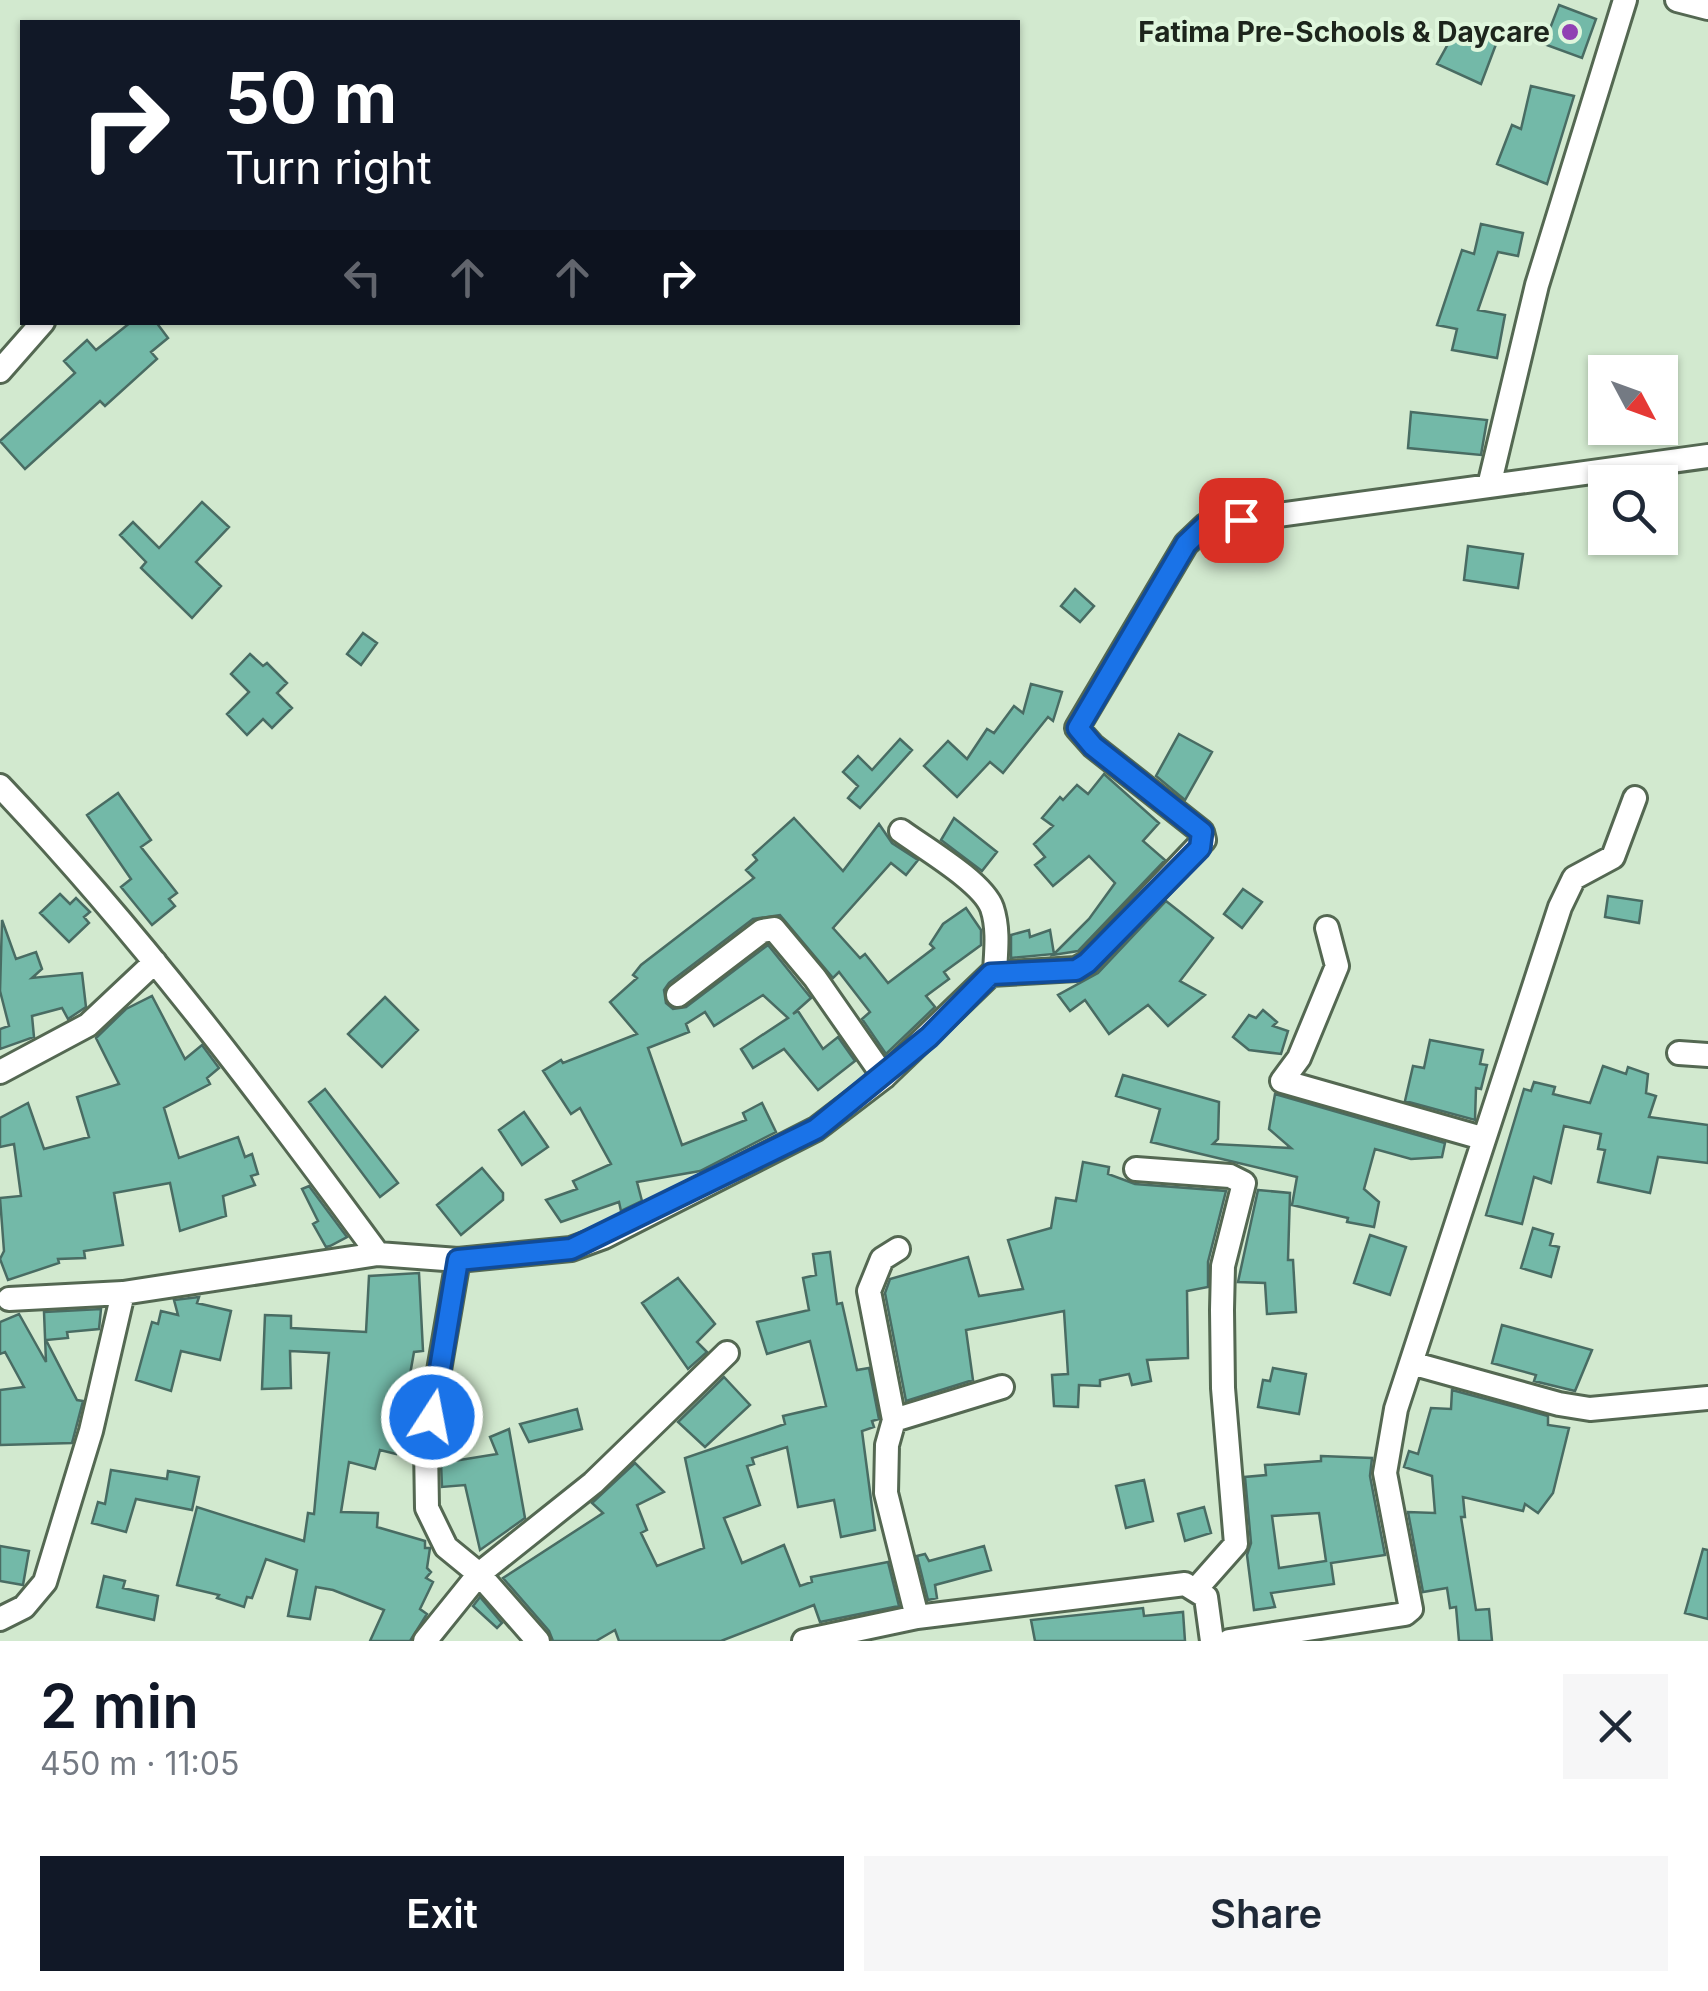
<!DOCTYPE html>
<html lang="en">
<head>
<meta charset="utf-8">
<style>
	body { margin:0; font-family:Inter,sans-serif; background:#f6f6f7; color:#1f2937; height:100vh; display:flex; flex-direction:column; font-size:38px; white-space:nowrap }
	* { box-sizing:border-box; margin:0 }
	p { font-size:32px; color:#747a83 }
	.icon { flex:none; width:55px; height:55px; fill:none; stroke:currentColor; stroke-width:2; stroke-linecap:round; stroke-linejoin:round }
	.map { position:relative; height:1641px; overflow:hidden }
	.side { display:flex; flex-direction:column; background:#fff; flex:1 }
	.side>* { flex:none }
	.banner { position:absolute; left:20px; top:20px; width:1000px; height:305px; border-radius:0px; box-shadow:0 2px 8px #0004; background:#111827; color:#fff; overflow:hidden }
	.needle { width:65px; rotate:131deg }
	.fabs { position:absolute; left:1588px; top:355px; display:grid; gap:20px }
	.fabs a { display:grid; place-items:center; width:90px; height:90px; border-radius:0px; background:#fff; box-shadow:0 2px 8px #0004; font-size:50px }
	.pin { position:absolute; display:grid; place-items:center; width:85px; height:85px; color:#fff; margin:-42px; border-radius:20px; box-shadow:0 5px 15px #0006 }
	.me { position:absolute; width:110px; margin:-55px; rotate:11deg; stroke-linejoin:round; filter:drop-shadow(0 0 8px #0008) }
	.turn { display:flex; align-items:center; gap:35px; height:210px; padding:0 40px; font-size:45px }
	.turn .icon { width:130px; height:130px; stroke-width:2.5 }
	.turn b { display:block; font-size:70px; line-height:85px }
	.lanes { display:flex; align-items:center; height:95px; padding:0 40px; background:#0003; justify-content:center; gap:50px; direction:ltr }
	.lanes .off { opacity:.35 }
	.round { display:grid; place-items:center; flex:none; width:105px; height:105px; border-radius:0px; background:#f6f6f7 }
	.head { display:flex; align-items:center; justify-content:space-between; height:170px; padding:0 40px }
	h1 { font-size:60px; font-weight:600; line-height:75px; color:#111827 }
	.cta { display:flex; gap:20px; margin-top:auto; padding:20px 40px }
	.cta a { flex:1; height:115px; border-radius:0px; background:#111827; color:#fff; font-size:40px; font-weight:600; line-height:115px; text-align:center }
	.cta a+a { background:#f6f6f7; color:#1f2937 }
	.map>svg:first-child { display:block }
	.building { fill:#73b9a8; stroke:#496c63; stroke-width:2.5; fill-rule:evenodd }
	.lines { fill:none; stroke-linecap:round; stroke-linejoin:round }
	.minor-casing { stroke:#546852; stroke-width:28 }
	.minor { stroke:#fff; stroke-width:22 }
	.route-casing { stroke:#114b97; stroke-width:25 }
	.route { stroke:#1a73e8; stroke-width:18 }
	.poi-dot { fill:#9042b3; stroke:#dff6dc; stroke-width:4 }
	.labels { text-anchor:middle; dominant-baseline:central; stroke-width:8; stroke-linejoin:round; paint-order:stroke }
	.poi-label { font-size:28px; font-weight:bold; fill:#1d251c; stroke:#dff6dc; text-anchor:end }
</style>
</head>
<body>
<div class="map">
<svg width="1708" height="1641" viewBox="0 0 1708 1641">
	<rect width="100%" height="100%" fill="#d2e9cf"/>
	<path class="building" d="M 1559,5 L 1596,19 L 1582,58 L 1544,44 Z
		M 1478,32 L 1498,39 L 1481,84 L 1437,64 L 1453,35 L 1473,46 Z
		M 1531,86 L 1574,96 L 1547,184 L 1497,164 L 1512,125 L 1521,129 Z
		M 1481,224 L 1523,233 L 1518,256 L 1498,252 L 1478,310 L 1505,315 L 1497,358 L 1452,350 L 1457,329 L 1437,325 L 1462,250 L 1474,254 Z
		M 131,322 L 156,322 L 168,338 L 151,352 L 157,359 L 105,406 L 100,401 L 25,469 L 0,441 L 75,373 L 64,361 L 87,340 L 96,350 Z
		M 1411,412 L 1487,420 L 1481,455 L 1408,448 Z
		M 202,502 L 229,527 L 196,562 L 221,586 L 192,618 L 141,568 L 146,562 L 120,535 L 133,522 L 159,548 Z
		M 1468,546 L 1523,554 L 1518,588 L 1464,580 Z
		M 1075,589 L 1094,606 L 1080,622 L 1061,606 Z
		M 363,633 L 377,643 L 361,665 L 347,654 Z
		M 250,654 L 263,666 L 267,663 L 287,683 L 277,693 L 292,708 L 272,728 L 263,719 L 247,735 L 227,714 L 249,692 L 231,674 Z
		M 1031,684 L 1062,692 L 1053,721 L 1048,717 L 1003,773 L 990,762 L 957,797 L 924,766 L 948,741 L 967,759 L 987,729 L 994,733 L 1014,706 L 1023,713 Z
		M 1179,734 L 1212,752 L 1185,800 L 1156,776 Z
		M 900,739 L 912,750 L 860,808 L 848,798 L 858,786 L 843,772 L 858,756 L 872,770 Z
		M 1104,774 L 1159,823 L 1143,841 L 1165,860 L 1078,951 L 1053,955 L 1089,919 L 1115,883 L 1089,856 L 1053,886 L 1035,865 L 1045,857 L 1034,844 L 1053,826 L 1042,818 L 1060,797 L 1063,800 L 1077,785 L 1088,794 Z
		M 118,793 L 151,840 L 141,847 L 177,893 L 169,899 L 175,906 L 152,925 L 121,887 L 131,879 L 87,815 Z
		M 794,818 L 843,871 L 879,824 L 892,843 L 918,860 L 906,875 L 891,863 L 833,928 L 860,958 L 865,954 L 888,983 L 934,948 L 930,944 L 943,924 L 966,908 L 981,930 L 981,945 L 944,972 L 949,979 L 926,996 L 935,1007 L 886,1054 L 862,1019 L 870,1012 L 839,972 L 833,978 L 780,915 L 753,919 L 669,983 L 664,990 L 666,1003 L 673,1009 L 686,1007 L 768,945 L 811,998 L 793,1014 L 798,1011 L 823,1049 L 838,1037 L 855,1061 L 818,1090 L 784,1049 L 753,1068 L 741,1049 L 788,1018 L 763,995 L 714,1026 L 705,1012 L 686,1024 L 689,1032 L 648,1048 L 682,1145 L 746,1120 L 743,1113 L 762,1103 L 776,1132 L 700,1171 L 637,1182 L 642,1201 L 621,1211 L 619,1202 L 561,1222 L 546,1200 L 577,1189 L 573,1181 L 611,1164 L 580,1108 L 571,1114 L 543,1071 L 561,1060 L 563,1063 L 637,1034 L 610,1002 L 637,978 L 633,975 L 641,965 L 754,878 L 746,870 L 757,860 L 753,855 Z
		M 954,818 L 997,852 L 982,871 L 941,840 Z
		M 1243,889 L 1262,902 L 1242,928 L 1224,914 Z
		M 60,894 L 70,904 L 76,898 L 90,912 L 84,917 L 89,923 L 69,942 L 40,913 Z
		M 1608,896 L 1642,901 L 1639,923 L 1605,917 Z
		M 1166,901 L 1213,938 L 1180,981 L 1205,995 L 1168,1026 L 1148,1005 L 1109,1034 L 1085,1000 L 1070,1011 L 1058,995 L 1098,973 Z
		M 2,920 L 16,959 L 36,952 L 42,969 L 32,978 L 82,973 L 86,1007 L 68,1019 L 62,1008 L 32,1016 L 34,1037 L 0,1049 L 0,1029 L 9,1026 L 0,991 Z
		M 1029,930 L 1030,937 L 1050,930 L 1054,954 L 1011,958 L 1011,935 Z
		M 152,996 L 185,1059 L 202,1045 L 219,1068 L 207,1078 L 210,1084 L 164,1108 L 179,1158 L 238,1137 L 245,1157 L 252,1154 L 258,1174 L 251,1176 L 255,1185 L 223,1196 L 226,1216 L 180,1231 L 170,1183 L 114,1193 L 123,1245 L 84,1251 L 85,1258 L 58,1259 L 59,1263 L 8,1280 L 0,1259 L 4,1251 L 0,1198 L 21,1196 L 14,1144 L 0,1147 L 0,1118 L 28,1103 L 44,1149 L 89,1137 L 77,1097 L 119,1084 L 96,1038 L 126,1009 Z
		M 385,997 L 418,1030 L 382,1067 L 348,1034 Z
		M 1263,1010 L 1277,1022 L 1273,1026 L 1288,1031 L 1281,1054 L 1249,1050 L 1233,1037 L 1249,1015 L 1256,1018 Z
		M 1430,1040 L 1483,1050 L 1480,1064 L 1487,1065 L 1481,1089 L 1476,1088 L 1475,1120 L 1405,1101 L 1413,1066 L 1424,1068 Z
		M 1603,1066 L 1626,1074 L 1628,1067 L 1648,1074 L 1646,1093 L 1656,1096 L 1649,1117 L 1708,1125 L 1708,1163 L 1658,1157 L 1650,1193 L 1598,1182 L 1605,1150 L 1598,1149 L 1601,1134 L 1564,1126 L 1551,1183 L 1534,1177 L 1522,1224 L 1486,1215 L 1524,1089 L 1531,1091 L 1534,1082 L 1555,1087 L 1553,1094 L 1590,1103 Z
		M 1123,1075 L 1219,1102 L 1218,1139 L 1213,1144 L 1291,1148 L 1269,1129 L 1275,1094 L 1445,1143 L 1442,1157 L 1411,1159 L 1375,1149 L 1364,1189 L 1379,1202 L 1374,1227 L 1347,1222 L 1348,1218 L 1292,1205 L 1297,1177 L 1151,1142 L 1160,1109 L 1116,1096 Z
		M 325,1089 L 398,1183 L 380,1197 L 309,1102 Z
		M 524,1112 L 548,1147 L 522,1165 L 499,1130 Z
		M 1083,1162 L 1109,1167 L 1108,1174 L 1135,1184 L 1226,1191 L 1208,1262 L 1208,1287 L 1187,1291 L 1188,1358 L 1147,1360 L 1151,1381 L 1132,1385 L 1129,1374 L 1100,1380 L 1100,1386 L 1079,1385 L 1078,1407 L 1054,1406 L 1052,1375 L 1068,1374 L 1064,1311 L 966,1330 L 973,1380 L 906,1401 L 885,1293 L 890,1279 L 968,1257 L 979,1296 L 1023,1289 L 1008,1240 L 1051,1228 L 1056,1198 L 1076,1201 Z
		M 482,1168 L 503,1193 L 503,1200 L 461,1235 L 437,1205 Z
		M 309,1186 L 347,1237 L 330,1246 L 326,1247 L 313,1224 L 318,1221 L 302,1189 Z
		M 1258,1190 L 1290,1193 L 1288,1260 L 1293,1260 L 1296,1312 L 1267,1314 L 1265,1283 L 1238,1282 Z
		M 1533,1228 L 1553,1234 L 1550,1245 L 1559,1247 L 1551,1277 L 1521,1268 Z
		M 1370,1235 L 1406,1247 L 1390,1295 L 1354,1283 Z
		M 830,1252 L 837,1304 L 842,1303 L 857,1370 L 869,1368 L 879,1419 L 872,1421 L 874,1427 L 862,1431 L 875,1530 L 841,1537 L 834,1500 L 798,1507 L 787,1447 L 752,1458 L 754,1464 L 747,1466 L 760,1505 L 724,1518 L 742,1563 L 784,1545 L 800,1586 L 812,1582 L 811,1577 L 888,1562 L 899,1606 L 820,1622 L 814,1605 L 721,1641 L 619,1641 L 615,1630 L 596,1641 L 553,1641 L 549,1631 L 503,1578 L 603,1513 L 592,1503 L 635,1463 L 664,1492 L 637,1505 L 647,1530 L 641,1533 L 657,1566 L 704,1548 L 685,1458 L 785,1424 L 783,1416 L 826,1406 L 810,1341 L 767,1354 L 757,1322 L 809,1310 L 803,1278 L 816,1275 L 813,1254 Z
		M 419,1273 L 423,1351 L 414,1352 L 396,1454 L 380,1450 L 375,1469 L 349,1462 L 341,1512 L 378,1513 L 377,1527 L 425,1541 L 425,1548 L 430,1548 L 427,1568 L 431,1572 L 426,1578 L 433,1582 L 420,1609 L 427,1614 L 410,1641 L 370,1641 L 384,1610 L 333,1590 L 316,1587 L 310,1619 L 288,1616 L 297,1570 L 266,1559 L 252,1598 L 247,1597 L 244,1607 L 217,1598 L 219,1595 L 177,1585 L 197,1507 L 304,1541 L 308,1513 L 314,1514 L 329,1353 L 290,1351 L 291,1388 L 262,1389 L 265,1315 L 291,1316 L 291,1328 L 366,1332 L 369,1276 Z
		M 678,1278 L 715,1324 L 697,1342 L 707,1352 L 688,1369 L 642,1303 Z
		M 199,1297 L 197,1303 L 231,1311 L 220,1360 L 181,1351 L 171,1391 L 136,1380 L 152,1322 L 158,1324 L 161,1311 L 178,1315 L 174,1300 Z
		M 101,1309 L 99,1329 L 67,1332 L 68,1338 L 46,1340 L 77,1400 L 83,1401 L 72,1443 L 0,1445 L 0,1390 L 24,1387 L 5,1352 L 0,1354 L 0,1322 L 19,1314 L 46,1362 L 44,1312 Z
		M 1502,1325 L 1592,1350 L 1575,1391 L 1534,1381 L 1536,1375 L 1492,1363 Z
		M 1273,1368 L 1306,1374 L 1299,1414 L 1258,1407 L 1263,1380 L 1270,1381 Z
		M 724,1377 L 750,1405 L 705,1447 L 678,1422 Z
		M 1452,1390 L 1548,1416 L 1548,1425 L 1569,1428 L 1553,1493 L 1538,1513 L 1525,1504 L 1523,1511 L 1463,1497 L 1465,1517 L 1461,1517 L 1476,1610 L 1489,1609 L 1492,1641 L 1459,1641 L 1456,1607 L 1450,1608 L 1447,1588 L 1423,1592 L 1408,1512 L 1435,1513 L 1432,1476 L 1404,1467 L 1409,1451 L 1418,1454 L 1431,1408 L 1451,1409 Z
		M 577,1409 L 582,1429 L 529,1442 L 520,1424 Z
		M 509,1429 L 525,1518 L 480,1550 L 465,1485 L 442,1487 L 441,1463 L 497,1454 L 490,1437 Z
		M 1321,1456 L 1372,1458 L 1370,1476 L 1385,1555 L 1331,1563 L 1334,1584 L 1271,1593 L 1275,1607 L 1254,1610 L 1247,1555 L 1251,1543 L 1245,1477 L 1266,1475 L 1265,1465 L 1321,1461 ZM 1319,1513 L 1326,1561 L 1279,1568 L 1272,1516 Z
		M 111,1470 L 167,1479 L 168,1471 L 199,1477 L 192,1510 L 136,1499 L 126,1532 L 92,1523 L 98,1502 L 105,1504 Z
		M 1144,1480 L 1153,1521 L 1126,1528 L 1116,1486 Z
		M 1204,1507 L 1211,1533 L 1185,1541 L 1178,1514 Z
		M 0,1546 L 29,1551 L 23,1585 L 0,1581 Z
		M 984,1546 L 991,1570 L 935,1585 L 937,1598 L 928,1600 L 917,1556 L 925,1554 L 929,1561 Z
		M 1703,1549 L 1708,1550 L 1708,1619 L 1685,1613 Z
		M 104,1576 L 125,1581 L 123,1588 L 158,1596 L 154,1620 L 97,1607 Z
		M 480,1597 L 502,1623 L 497,1628 L 473,1606 Z
		M 1143,1608 L 1144,1616 L 1183,1612 L 1185,1641 L 1035,1641 L 1031,1620 Z"/>
	<g class="lines">
		<defs>
			<path id="minor" d="M 1677,0 L 1708,8
				M 0,371 L 43,322
				M 1489,486 L 1537,285 L 1625,0
				M 0,786 C 139,932 259,1092 378,1254
				M 901,831 C 924,848 983,882 992,908 C 999,929 996,952 995,972
				M 1327,928 L 1337,966 L 1299,1058 L 1282,1081 L 1482,1138
				M 678,995 L 762,931 L 774,929 L 815,978 L 884,1077
				M 1679,1053 L 1708,1055
				M 0,1072 L 88,1025 L 155,962
				M 1136,1169 L 1230,1176 L 1244,1183 L 1223,1266 L 1222,1310 L 1223,1388 L 1236,1544 L 1197,1588
				M 898,1249 L 882,1259 L 869,1291 L 894,1420 L 887,1445 L 886,1493 L 917,1617
				M 458,1260 L 571,1249 L 604,1237 L 816,1129 L 884,1077 L 991,974 L 1076,969 L 1087,963 L 1204,840 L 1202,832 L 1093,746 L 1077,728 L 1186,544 L 1206,525 L 1708,456
				M 9,1299 L 123,1293 L 378,1254 L 458,1260 L 426,1446 L 427,1508 L 446,1547 L 479,1574 L 538,1641
				M 1411,1363 L 1559,1404 L 1590,1409 L 1708,1398
				M 894,1420 L 1002,1387
				M 0,1619 L 24,1607 L 45,1582 L 91,1431 L 123,1293
				M 425,1641 L 479,1574 L 593,1483 L 727,1353
				M 804,1641 L 917,1617 L 1185,1584 L 1206,1597 L 1212,1641
				M 1229,1641 L 1405,1614 L 1411,1609 L 1385,1473 L 1396,1409 L 1560,907 L 1574,878 L 1613,857 L 1635,798"/>
		</defs>
		<use href="#minor" class="minor-casing"/>
		<use href="#minor" class="minor"/>
	</g>
	<g class="lines">
		<defs>
			<path id="route" d="M 432,1417 L 458,1260 L 571,1249 L 816,1129 L 929,1037 L 991,974 L 1076,970 L 1087,963 L 1200,848 L 1202,832 L 1093,746 L 1078,728 L 1186,544 L 1206,525 L 1241,520"/>
		</defs>
		<use href="#route" class="route-casing"/>
		<use href="#route" class="route"/>
	</g>
	<circle class="poi-dot" cx="1570" cy="32" r="10"/>
	<g class="labels">
		<g class="poi-label">
			<text x="1550" y="32">Fatima Pre-Schools &amp; Daycare</text>
		</g>
	</g>
</svg>
<div class="fabs">
<a><svg class="needle" viewBox="-14 -14 28 28"><path d="M0-13l5 13h-10z" fill="#e53935"/><path d="M0 13l5-13h-10z" fill="#747a83"/></svg></a>
<a><svg class="icon" aria-label="search" viewBox="0 0 24 24"><circle cx="10" cy="10" r="6"/><path d="M15 15l6 6"/></svg></a>
</div>
<div class="pin" style="left:1241px;top:520px;background:#d93025"><svg class="icon" aria-label="arrive" viewBox="0 0 24 24"><path d="M6 21V4h12l-3 4 3 4H6"/></svg></div>
<svg class="me" style="left:432px;top:1417px" viewBox="-20 -20 40 40"><circle r="17" fill="#1a73e8" stroke="#fff" stroke-width="3"/><path d="M0-11L8 9 0 5-8 9z" fill="#fff"/></svg>
<div class="banner">
<div class="turn"><svg class="icon" aria-label="right" viewBox="0 0 24 24"><path d="M7 20v-9h11M14 6l5 5-5 5"/></svg><div><b>50 m</b>Turn right</div></div>
<div class="lanes"><svg class="icon off" aria-label="left" viewBox="0 0 24 24"><path d="M17 20v-9H6M10 6l-5 5 5 5"/></svg><svg class="icon off" aria-label="ahead" viewBox="0 0 24 24"><path d="M12 20V5M6 11l6-6 6 6"/></svg><svg class="icon off" aria-label="ahead" viewBox="0 0 24 24"><path d="M12 20V5M6 11l6-6 6 6"/></svg><svg class="icon" aria-label="right" viewBox="0 0 24 24"><path d="M7 20v-9h11M14 6l5 5-5 5"/></svg></div>
</div>
</div>
<section class="side">
<div class="head"><div><h1>2 min</h1><p>450 m · 11:05</p></div><a class="round"><svg class="icon" aria-label="close" viewBox="0 0 24 24"><path d="M6 6l12 12M18 6L6 18"/></svg></a></div>
<div class="cta"><a>Exit</a><a>Share</a></div>
</section>
</body>
</html>
